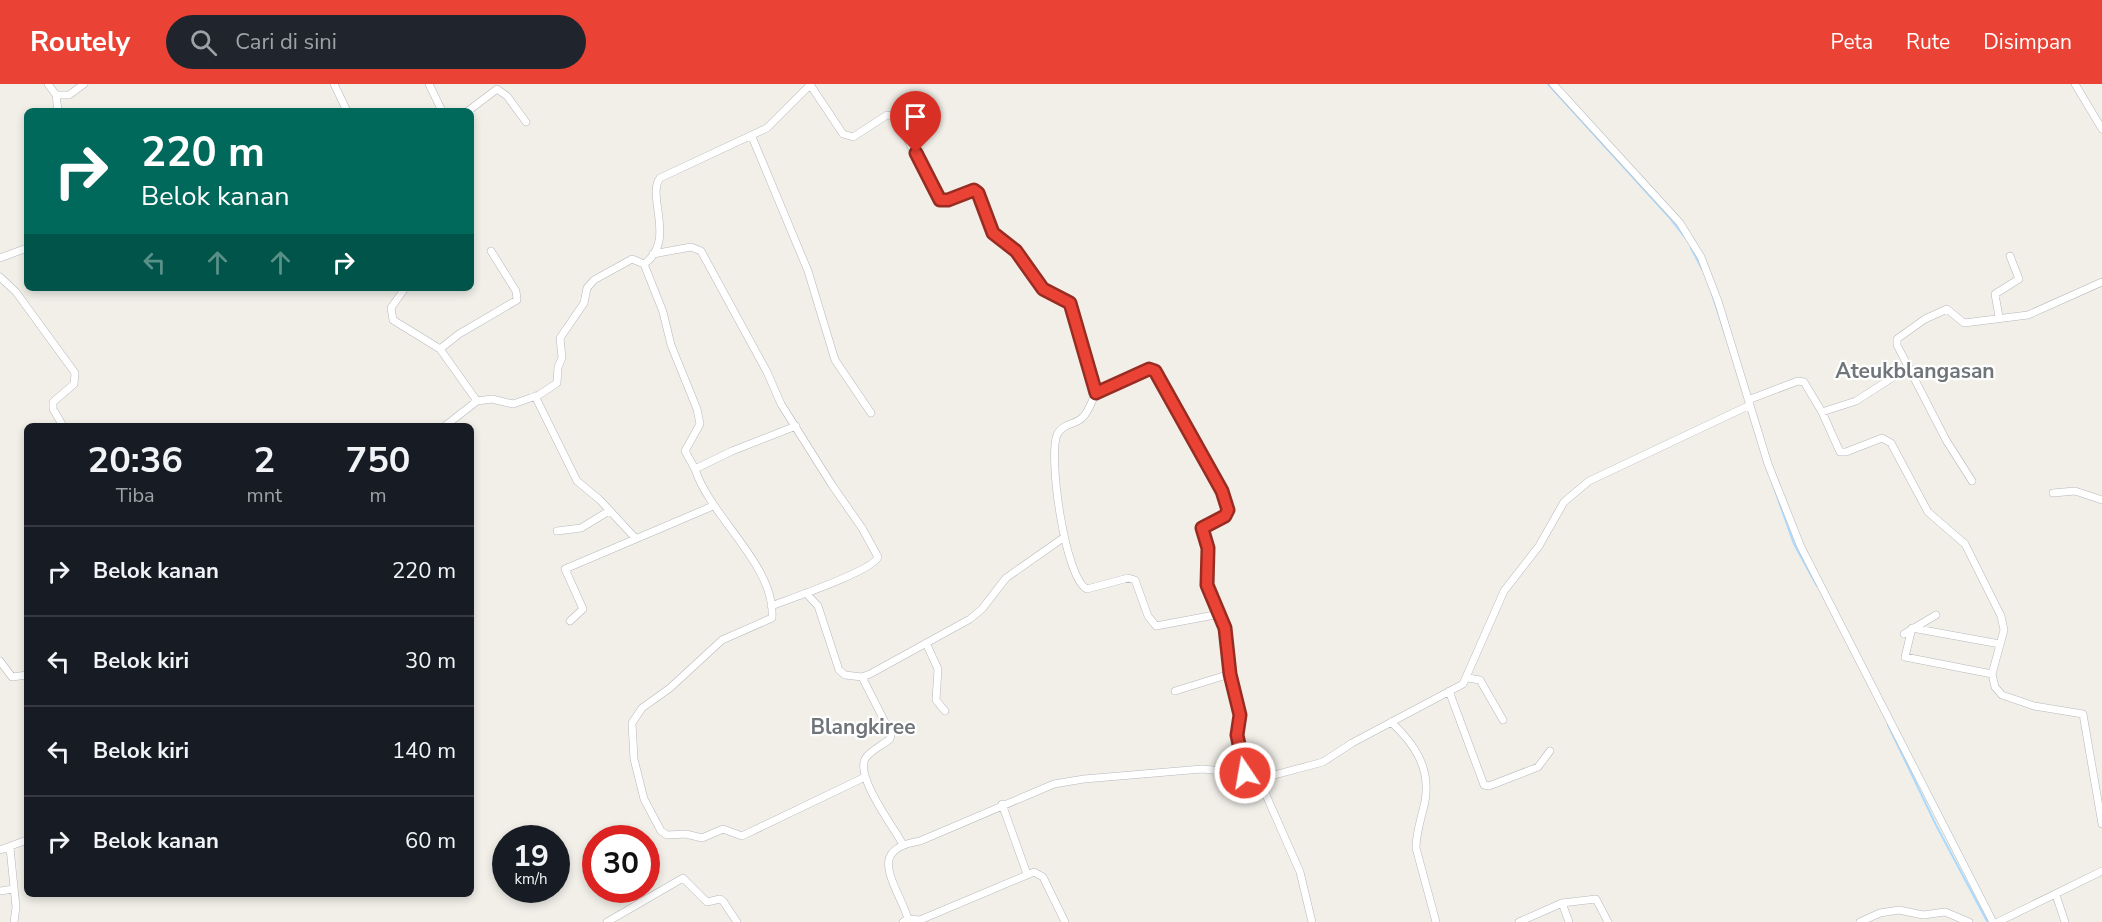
<!DOCTYPE html>
<html lang="id">
<head>
<meta charset="utf-8">
<style>
	body { margin:0; font-family:"Nunito Sans",sans-serif; background:#20242c; color:#f1f3f6; height:100vh; display:flex; flex-direction:column; font-size:22px; white-space:nowrap }
	* { box-sizing:border-box; margin:0 }
	p { font-size:20px; color:#9ea1a6 }
	.icon { flex:none; width:33px; height:33px; fill:none; stroke:currentColor; stroke-width:2; stroke-linecap:round; stroke-linejoin:round }
	.map { position:relative; flex:1; overflow:hidden }
	.side { position:absolute; left:24px; top:339px; width:450px; height:474px; display:flex; flex-direction:column; background:#171b24; border-radius:9px; box-shadow:0 3px 9px #0003 }
	.side>* { flex:none }
	.guide { position:absolute; left:24px; top:24px; width:450px; height:183px; border-radius:9px; box-shadow:0 3px 9px #0003; background:#00695c; color:#fff; overflow:hidden }
	.speed { position:absolute; left:492px; top:741px; display:flex; gap:12px; font-size:30px; font-weight:700; text-align:center }
	.speed>* { display:grid; place-content:center; width:78px; height:78px; border-radius:50%; background:#171b24; box-shadow:0 3px 9px #0003; line-height:1 }
	.speed small { font-size:15px; font-weight:400 }
	.speed .limit { border:9px solid #d22; background:#fff; color:#111 }
	.pin { position:absolute; display:grid; place-items:center; width:51px; height:51px; color:#fff; margin:-62px -26px; border-radius:50% 50% 50% 0; rotate:-45deg; box-shadow:0 0 6px #0007 }
	.pin .icon { rotate:45deg }
	.me { position:absolute; width:66px; margin:-33px; rotate:348deg; stroke-linejoin:round; filter:drop-shadow(0 0 4px #0008) }
	.turn { display:flex; align-items:center; gap:21px; height:126px; padding:0 18px; font-size:27px }
	.turn .icon { width:78px; height:78px; stroke-width:2.5 }
	.turn b { display:block; font-size:42px; line-height:51px }
	.lanes { display:flex; align-items:center; height:57px; padding:0 18px; background:#0003; justify-content:center; gap:30px; direction:ltr }
	.lanes .off { opacity:.35 }
	.eta { display:flex; justify-content:space-evenly; align-items:center; height:102px; text-align:center }
	.eta b { font-size:36px; font-weight:700; line-height:42px }
	ul { padding:0; list-style:none }
	li { display:flex; align-items:center; gap:18px; height:90px; padding:0 18px; border-top:2px solid #363941 }
	li div { flex:1 }
	li b { display:block; font-size:22px }
	li em { font-style:normal }
	header { display:flex; align-items:center; gap:36px; box-sizing:border-box; height:84px; padding:0 30px; background:#ea4335; color:#fff }
	header strong { font-size:28px }
	nav { display:flex; gap:33px; margin-inline-start:auto; font-size:21px }
	.search { width:420px; height:54px; background:#20242c; display:flex; align-items:center; gap:15px; box-sizing:border-box; padding:0 21px; border-radius:33px; color:#9ea1a6; font-size:22px }
	.map>svg:first-child { display:block }
	.lines { fill:none; stroke-linecap:round; stroke-linejoin:round }
	.stream { stroke:#aadaff; stroke-width:2 }
	.minor-casing { stroke:#b5b8bc; stroke-width:8 }
	.minor { stroke:#fff; stroke-width:7 }
	.route-casing { stroke:#982c22; stroke-width:15 }
	.route { stroke:#ea4335; stroke-width:10 }
	.labels { text-anchor:middle; dominant-baseline:central; stroke-width:4.5; stroke-linejoin:round; paint-order:stroke }
	.quarter-label { font-size:21px; font-weight:bold; fill:#70757a; stroke:#fff }
</style>
</head>
<body>
<header>
<strong>Routely</strong>
<div class="search"><svg class="icon" aria-label="search" viewBox="0 0 24 24"><circle cx="10" cy="10" r="6"/><path d="M15 15l6 6"/></svg>Cari di sini</div>
<nav><a>Peta</a><a>Rute</a><a>Disimpan</a></nav>
</header>
<div class="map">
<svg width="2102" height="838" viewBox="0 0 2102 838">
	<rect width="100%" height="100%" fill="#f1efe8"/>
	<g class="lines">
		<path class="stream" d="M 1548,0 L 1669,133 L 1687,156
			M 1691,164 L 1702,185
			M 1711,207 L 1726,253
			M 1772,398 L 1794,460 L 1817,502
			M 1888,641 L 1936,741 L 1987,837"/>
		<defs>
			<path id="minor" d="M 48,0 L 56,11 L 69,11 L 84,0
				M 334,0 L 347,27
				M 429,0 L 442,27
				M 1553,0 L 1680,139 L 1701,173 L 1718,217 L 1768,380 L 1801,463 L 1993,838
				M 2075,0 L 2102,45
				M 811,2 L 843,50 L 853,53 L 887,31 L 895,32 L 940,116 L 948,116 L 974,106 L 979,109 L 993,149 L 1016,167 L 1043,205 L 1049,210 L 1066,215 L 1070,219 L 1096,309 L 1149,285 L 1155,287 L 1228,419 L 1229,426 L 1225,432 L 1202,444 L 1208,464 L 1205,491 L 1225,544 L 1230,590 L 1240,631 L 1237,651 L 1246,695 L 1259,695 L 1323,678 L 1352,659 L 1463,600 L 1504,507 L 1539,462 L 1564,418 L 1589,397 L 1750,321
				M 56,11 L 58,27
				M 468,27 L 497,5 L 507,12 L 526,38
				M 752,53 L 808,187 L 835,276 L 871,329
				M 653,170 L 691,163 L 701,167 L 767,288 L 781,320 L 832,401 L 862,444 L 878,473 C 873,487 789,515 771,522
				M 0,174 L 27,164
				M 644,180 C 677,157 646,112 660,94 L 767,44 L 811,0
				M 0,193 L 16,208 L 75,289 L 74,300 L 53,318 L 53,325 L 63,342
				M 405,204 L 391,224 L 393,236 L 440,265 L 477,317
				M 1999,233 L 1995,210 L 2019,195 L 2010,172
				M 440,265 L 459,250 L 517,216 L 516,207 L 491,167
				M 1096,309 C 1092,316 1089,327 1083,333 C 1076,341 1062,339 1057,351 C 1048,372 1065,495 1087,505 L 1128,494 L 1135,496 L 1148,532 L 1156,542 L 1220,530
				M 535,312 L 577,397 L 600,416 L 636,455
				M 1748,316 L 1798,297 L 1804,298 L 1822,328 L 1840,368 L 1846,368 L 1882,354 L 1891,359 L 1928,428 L 1965,460 L 2001,532 L 2004,546 L 1992,590 L 1995,603 L 2002,611 L 2034,622 L 2083,630 L 2102,740
				M 1822,328 L 1856,317 L 1909,283
				M 445,342 L 477,317 L 492,315 L 513,320 L 539,311 L 557,299 L 558,283 L 562,274 L 560,254 L 584,219 L 587,204 L 594,196 L 632,175 L 644,180 L 663,228 L 671,261 L 697,325 L 700,340 L 685,367 L 695,385
				M 796,342 L 732,367 L 695,385 C 710,433 776,482 772,534 L 722,556 L 670,604 L 642,624 L 632,639 L 634,675 L 644,715 L 661,747 L 667,751 L 686,750 L 702,754 L 723,745 L 742,752 L 865,693
				M 1972,397 L 1946,356 L 1897,261 L 1897,255 L 1925,235 L 1947,225 L 1964,239 L 2028,231 L 2102,198
				M 2053,409 L 2075,407 L 2102,416
				M 557,447 L 581,444 L 609,427
				M 806,509 L 818,522 L 839,586 L 845,591 L 862,593 L 870,590 L 970,535 L 982,525 L 1006,494 L 1063,454
				M 570,537 L 583,525 L 565,485 L 713,422
				M 1904,550 L 1936,531
				M 926,559 L 938,585 L 936,616 L 945,627
				M 0,577 L 12,593 L 27,591
				M 1992,590 L 1905,573 L 1912,544 L 2000,560
				M 862,593 L 891,650 L 890,655 C 883,661 869,667 865,675 C 856,694 893,742 902,759
				M 1468,594 L 1480,596 L 1503,636
				M 1175,607 L 1230,590
				M 1449,607 L 1484,701 L 1489,702 L 1538,683 L 1550,667
				M 1391,638 C 1414,659 1431,684 1425,717 C 1422,733 1416,747 1416,764 L 1436,838
				M 1259,695 L 1300,788 L 1312,838
				M 1002,720 L 1027,790
				M 10,764 L 16,823 L 14,838
				M 0,766 L 27,756
				M 0,807 L 14,805
				M 2056,811 L 2065,838
				M 1562,819 L 1596,815 L 1608,838
				M 908,835 L 920,836 L 1034,788 L 1043,793 L 1065,838
				M 607,838 L 683,794 L 707,818 L 720,815 L 723,817 L 737,838
				M 903,838 L 908,835 L 906,829 C 893,795 868,765 920,757 L 1054,700 L 1084,695 L 1202,685 L 1245,689
				M 1519,838 L 1562,819 L 1569,838
				M 1860,838 L 1880,829 L 1899,826 L 1923,831 L 1945,828 L 1969,838
				M 1998,838 L 2102,787"/>
		</defs>
		<use href="#minor" class="minor-casing"/>
		<use href="#minor" class="minor"/>
	</g>
	<g class="lines">
		<defs>
			<path id="route" d="M 916,69 L 940,116 L 948,116 L 974,106 L 978,109 L 993,149 L 1016,167 L 1043,205 L 1070,219 L 1096,309 L 1149,285 L 1155,287 L 1222,407 L 1228,426 L 1225,432 L 1202,444 L 1208,464 L 1207,501 L 1225,544 L 1230,590 L 1240,631 L 1237,651 L 1245,689"/>
		</defs>
		<use href="#route" class="route-casing"/>
		<use href="#route" class="route"/>
	</g>
	<g class="labels">
		<g class="quarter-label">
			<text x="1915" y="287">Ateukblangasan</text>
			<text x="863" y="643">Blangkiree</text>
		</g>
	</g>
</svg>
<div class="speed"><div>19<small>km/h</small></div><div class="limit">30</div></div>
<div class="pin" style="left:916px;top:69px;background:#d93025"><svg class="icon" aria-label="arrive" viewBox="0 0 24 24"><path d="M6 21V4h12l-3 4 3 4H6"/></svg></div>
<svg class="me" style="left:1245px;top:689px" viewBox="-20 -20 40 40"><circle r="17" fill="#ea4335" stroke="#fff" stroke-width="3"/><path d="M0-11L8 9 0 5-8 9z" fill="#fff"/></svg>
<div class="guide">
<div class="turn"><svg class="icon" aria-label="right" viewBox="0 0 24 24"><path d="M7 20v-9h11M14 6l5 5-5 5"/></svg><div><b>220 m</b>Belok kanan</div></div>
<div class="lanes"><svg class="icon off" aria-label="left" viewBox="0 0 24 24"><path d="M17 20v-9H6M10 6l-5 5 5 5"/></svg><svg class="icon off" aria-label="ahead" viewBox="0 0 24 24"><path d="M12 20V5M6 11l6-6 6 6"/></svg><svg class="icon off" aria-label="ahead" viewBox="0 0 24 24"><path d="M12 20V5M6 11l6-6 6 6"/></svg><svg class="icon" aria-label="right" viewBox="0 0 24 24"><path d="M7 20v-9h11M14 6l5 5-5 5"/></svg></div>
</div>
<section class="side">
<div class="eta">
<div><b>20:36</b><p>Tiba</p></div>
<div><b>2</b><p>mnt</p></div>
<div><b>750</b><p>m</p></div>
</div>
<ul>
<li><svg class="icon" aria-label="right" viewBox="0 0 24 24"><path d="M7 20v-9h11M14 6l5 5-5 5"/></svg><div><b>Belok kanan</b></div><em>220 m</em></li>
<li><svg class="icon" aria-label="left" viewBox="0 0 24 24"><path d="M17 20v-9H6M10 6l-5 5 5 5"/></svg><div><b>Belok kiri</b></div><em>30 m</em></li>
<li><svg class="icon" aria-label="left" viewBox="0 0 24 24"><path d="M17 20v-9H6M10 6l-5 5 5 5"/></svg><div><b>Belok kiri</b></div><em>140 m</em></li>
<li><svg class="icon" aria-label="right" viewBox="0 0 24 24"><path d="M7 20v-9h11M14 6l5 5-5 5"/></svg><div><b>Belok kanan</b></div><em>60 m</em></li>
</ul>
</section>
</div>
</body>
</html>
